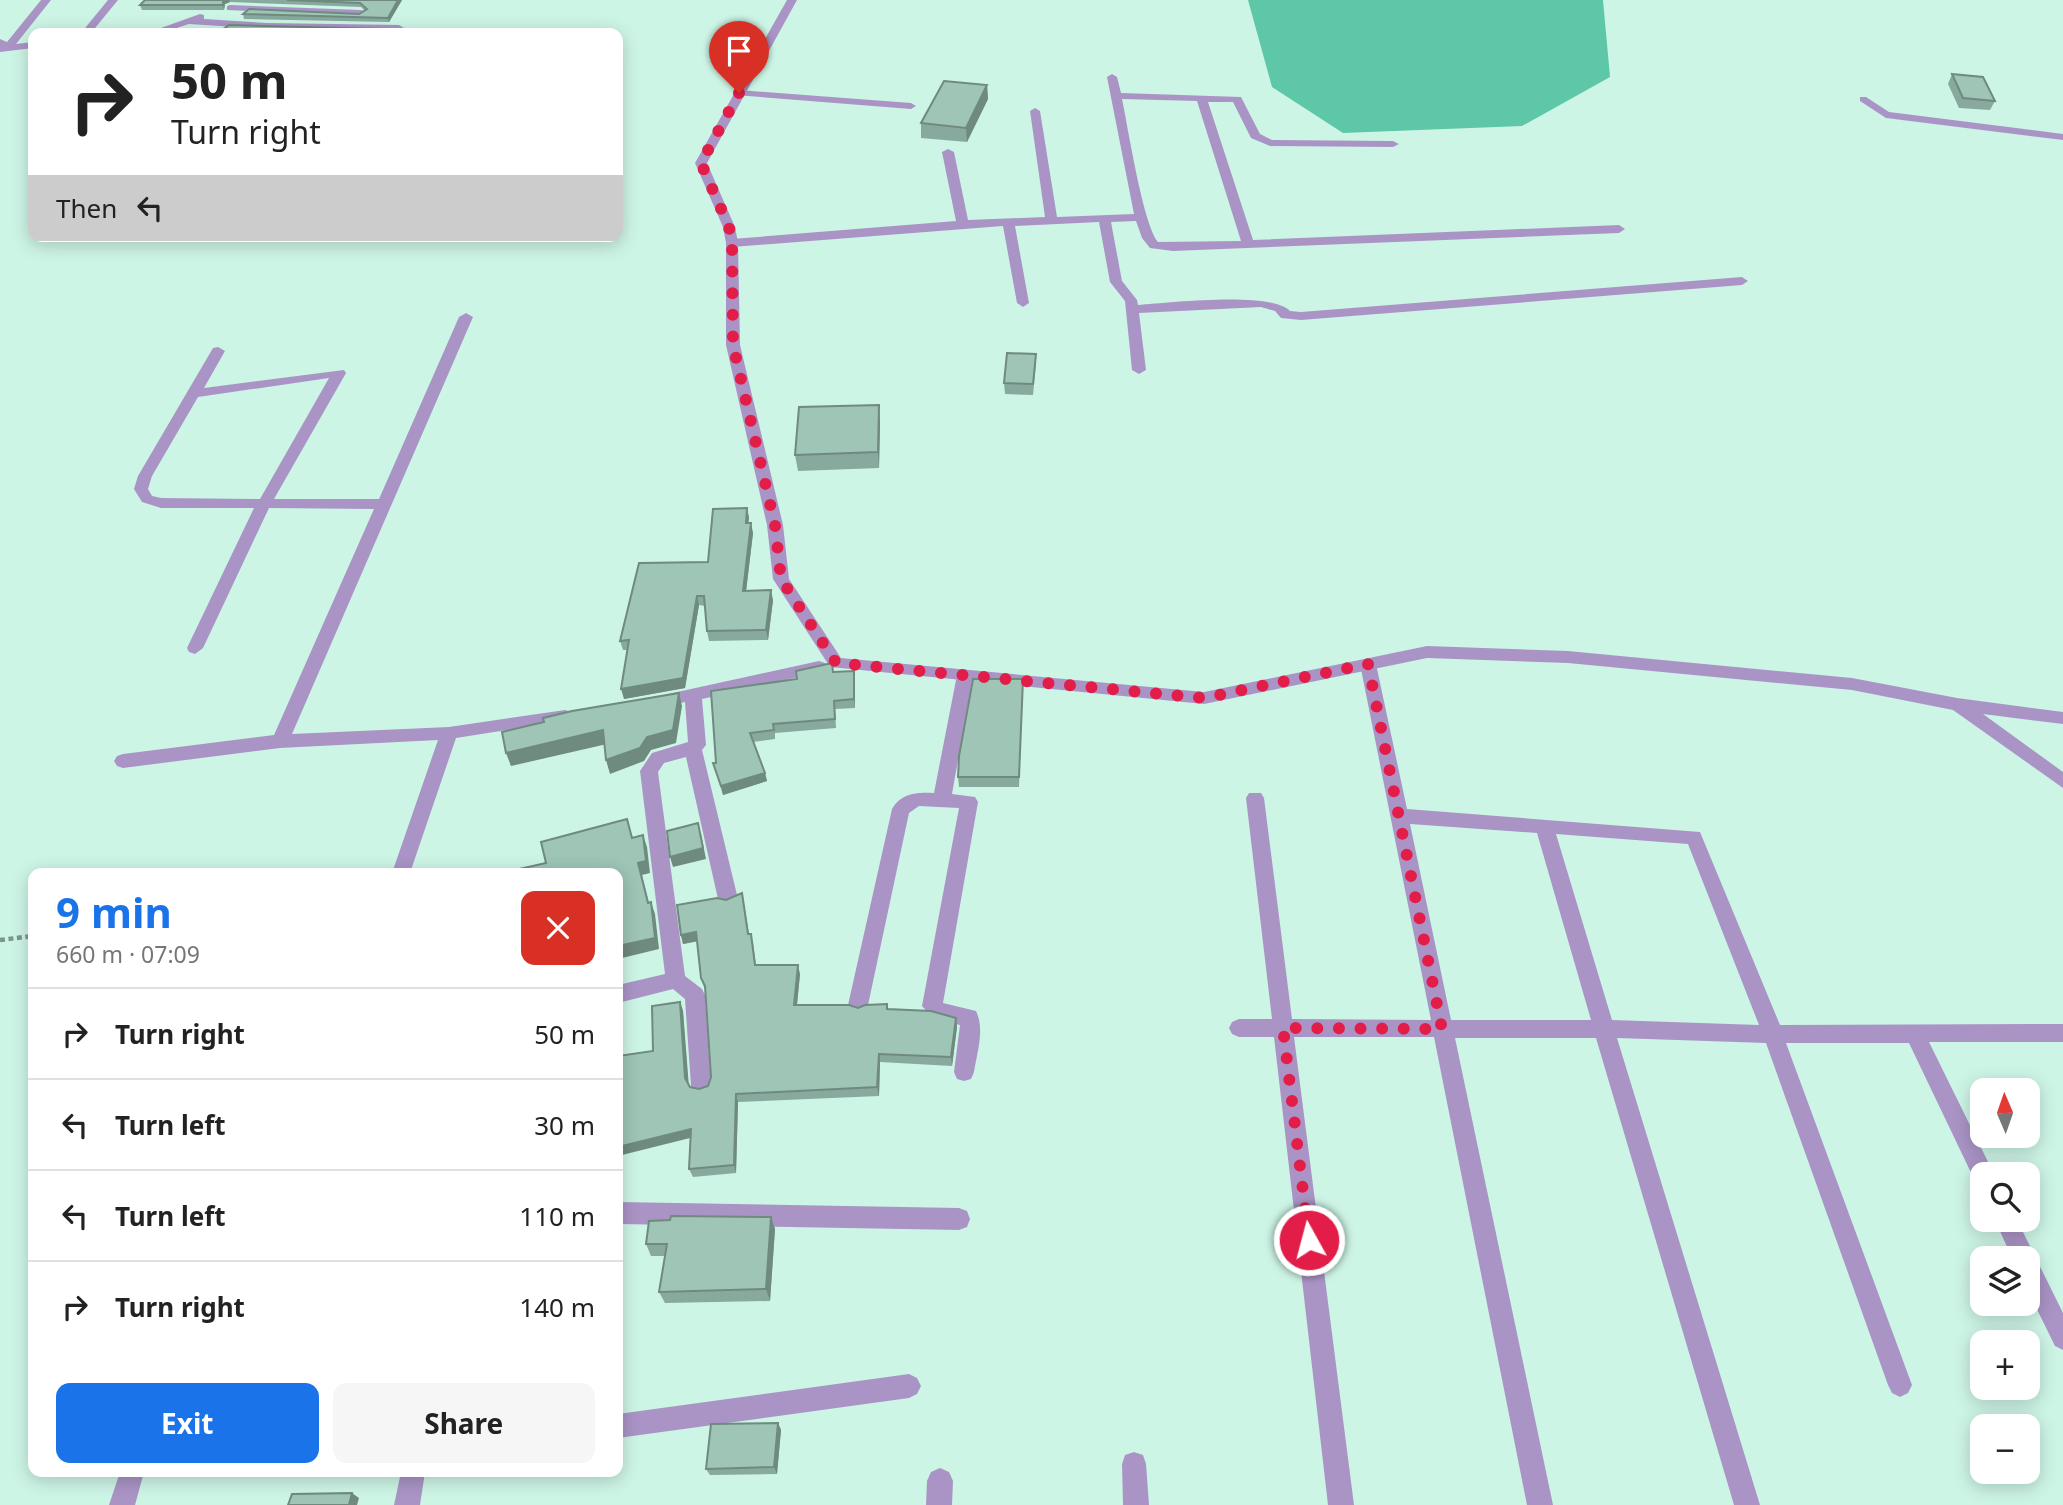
<!DOCTYPE html>
<html lang="en">
<head>
<meta charset="utf-8">
<style>
	body { margin:0; font-family:"Noto Sans",sans-serif; background:#f6f6f6; color:#222; height:100vh; display:flex; flex-direction:column; font-size:26px; white-space:nowrap }
	* { box-sizing:border-box; margin:0 }
	p { font-size:23px; color:#767676 }
	.icon { flex:none; width:38px; height:38px; fill:none; stroke:currentColor; stroke-width:2; stroke-linecap:round; stroke-linejoin:round }
	.map { position:relative; flex:1; overflow:hidden }
	.details { position:absolute; left:28px; top:868px; width:595px; height:609px; display:flex; flex-direction:column; background:#fff; border-radius:14px; box-shadow:0 4px 18px #0003 }
	.details>* { flex:none }
	.hud { position:absolute; left:28px; top:28px; width:595px; height:214px; border-radius:14px; box-shadow:0 4px 18px #0003; background:#fff; color:#222; overflow:hidden }
	.needle { width:46px; rotate:358deg }
	.controls { position:absolute; left:1970px; top:1078px; display:grid; gap:14px }
	.controls a { display:grid; place-items:center; width:70px; height:70px; border-radius:14px; background:#fff; box-shadow:0 4px 18px #0003; font-size:35px }
	.pin { position:absolute; display:grid; place-items:center; width:60px; height:60px; color:#fff; margin:-72px -30px; border-radius:50% 50% 50% 0; rotate:-45deg; box-shadow:0 0 7px #0007 }
	.pin .icon { rotate:45deg }
	.me { position:absolute; width:77px; margin:-38px; rotate:353deg; stroke-linejoin:round; filter:drop-shadow(0 0 5px #0008) }
	.turn { display:flex; align-items:center; gap:24px; height:147px; padding:0 28px; font-size:32px }
	.turn .icon { width:91px; height:91px; stroke-width:2.5 }
	.turn b { display:block; font-size:49px; line-height:60px }
	.then { display:flex; align-items:center; height:66px; padding:0 28px; background:#0003; gap:14px; font-size:26px }
	.round { display:grid; place-items:center; flex:none; width:74px; height:74px; border-radius:14px; background:#f6f6f6 }
	.headline { display:flex; align-items:center; justify-content:space-between; height:119px; padding:0 28px }
	h1 { font-size:42px; font-weight:700; line-height:52px; color:#1a73e8 }
	.primary-button { display:flex; gap:14px; margin-top:auto; padding:14px 28px }
	.primary-button a { flex:1; height:80px; border-radius:14px; background:#1a73e8; color:#fff; font-size:28px; font-weight:700; line-height:80px; text-align:center }
	.primary-button a+a { background:#f6f6f6; color:#222 }
	ul { padding:0; list-style:none }
	li { display:flex; align-items:center; gap:21px; height:91px; padding:0 28px; border-top:2px solid #e0e0e0 }
	li div { flex:1 }
	li b { display:block; font-size:26px }
	li em { font-style:normal }
	.map>svg:first-child { display:block }
	.water { fill:#5ec7a7 }
	.lines { fill:none; stroke-linecap:round; stroke-linejoin:round }
	.path { stroke:#7b968c; stroke-width:4.5; stroke-dasharray:5 3.5; stroke-linecap:butt }
	.service { fill:#aa94c6; fill-rule:evenodd }
	.minor { fill:#aa94c6; fill-rule:evenodd }
	.tertiary { fill:#aa94c6; fill-rule:evenodd }
	.wall { fill:#88a99d }
	.shaded-wall { fill:#6f8a7f }
	.building { fill:#9ec5b6; stroke:#6f8a7f; stroke-width:2 }
	.route { stroke:#e11d48; stroke-width:12; stroke-dasharray:0 21.6 }
</style>
</head>
<body>
<div class="map">
<svg width="2063" height="1505" viewBox="0 0 2063 1505">
	<rect width="100%" height="100%" fill="#cdf5e6"/>
	<path class="water" d="M 1248,0 L 1603,0 L 1610,77 L 1522,126 L 1343,133 L 1272,87 Z"/>
	<g class="lines">
		<path class="path" d="M 0,940 L 33,936"/>
		<path class="service" d="M 1860,97 L 1866,97 L 1889,112 L 2063,134 L 2063,140 L 1886,118 L 1860,101 Z"/>
		<path class="minor" d="M 41,0 L 51,0 L 16,44 L 33,42 L 33,48 L 0,52 L 0,39 L 7,42 Z
			M 108,0 L 118,0 L 91,33 L 81,33 Z
			M 230,5 L 361,10 L 366,13 L 361,16 L 227,10 L 227,6 Z
			M 200,14 L 204,15 L 204,19 L 267,23 L 399,25 L 404,28 L 399,31 L 267,29 L 189,24 L 161,33 L 147,33 Z
			M 1112,74 L 1117,77 L 1121,93 L 1241,97 L 1260,134 L 1272,140 L 1393,141 L 1399,144 L 1393,147 L 1270,146 L 1251,138 L 1233,102 L 1208,102 L 1253,240 L 1619,225 L 1625,229 L 1619,233 L 1173,251 L 1150,248 L 1142,238 L 1136,221 L 1111,222 L 1122,281 L 1137,300 L 1138,305 C 1168,303 1272,291 1290,311 L 1301,312 L 1742,277 L 1748,281 L 1742,285 L 1301,320 L 1281,318 L 1275,311 L 1261,307 L 1139,313 L 1146,370 L 1139,374 L 1132,370 L 1125,301 L 1110,282 L 1099,222 L 1015,226 L 1029,303 L 1023,307 L 1017,303 L 1003,226 L 732,247 L 726,243 L 732,239 L 956,221 L 942,152 L 948,149 L 954,152 L 968,220 L 1045,217 L 1030,111 L 1035,108 L 1040,111 L 1057,217 L 1134,214 L 1107,77 ZM 1122,99 L 1197,101 L 1241,241 L 1158,242 C 1143,224 1128,127 1122,99 Z
			M 739,90 L 911,103 L 916,106 L 911,109 L 735,95 L 735,91 Z
			M 466,313 L 473,317 L 292,734 L 449,727 L 565,710 L 571,712 L 574,716 L 571,720 L 456,738 L 410,873 L 392,873 L 438,740 L 280,748 L 123,768 L 117,766 L 114,761 L 117,756 L 123,754 L 274,735 L 374,509 L 269,508 L 203,648 L 195,654 L 189,652 L 187,648 L 254,508 L 161,508 L 142,502 L 134,489 L 138,476 L 213,348 L 218,347 L 225,351 L 204,388 L 344,370 L 346,373 L 274,499 L 379,499 L 459,317 ZM 329,378 L 260,499 L 161,498 L 152,496 L 148,489 L 152,476 L 198,397 Z
			M 1368,658 L 1376,664 L 1407,809 L 1700,832 L 1780,1025 L 2063,1024 L 2063,1042 L 1929,1042 L 1994,1174 L 1983,1174 L 1983,1184 L 1975,1181 L 1909,1043 L 1786,1043 L 1912,1385 L 1908,1393 L 1900,1397 L 1892,1393 L 1888,1385 L 1766,1043 L 1617,1038 L 1760,1505 L 1734,1505 L 1596,1038 L 1455,1038 L 1553,1505 L 1527,1505 L 1434,1037 L 1294,1037 L 1354,1505 L 1328,1505 L 1274,1037 L 1239,1037 L 1232,1034 L 1229,1028 L 1232,1022 L 1239,1019 L 1272,1019 L 1246,798 L 1249,793 L 1261,793 L 1264,798 L 1292,1019 L 1431,1020 L 1360,664 ZM 1410,824 L 1537,833 L 1591,1020 L 1451,1020 ZM 1556,834 L 1688,844 L 1759,1025 L 1612,1020 Z
			M 819,661 L 825,663 L 827,667 L 825,671 L 702,699 L 706,745 L 702,750 L 738,899 L 735,905 L 728,907 L 721,905 L 718,899 L 686,757 L 664,763 L 658,772 L 685,976 L 702,989 L 705,995 L 711,1086 L 708,1093 L 701,1095 L 694,1093 L 691,1086 L 685,999 L 673,989 L 618,1003 L 618,985 L 665,974 L 640,771 L 652,753 L 688,742 L 685,702 L 659,708 L 651,702 L 659,696 Z
			M 965,669 L 973,675 L 952,794 L 975,797 L 978,802 L 943,1003 L 976,1011 C 985,1030 977,1052 974,1072 L 971,1079 L 964,1081 L 957,1079 L 954,1072 L 960,1025 L 934,1019 L 922,1006 L 959,808 L 919,806 L 909,813 L 868,1005 L 865,1011 L 858,1014 L 851,1011 L 848,1005 L 892,809 C 901,793 918,792 934,793 L 957,675 Z
			M 618,1202 L 959,1208 L 967,1211 L 970,1219 L 967,1227 L 959,1230 L 618,1224 Z
			M 1995,1220 L 2017,1220 L 2063,1313 L 2063,1350 L 2055,1346 L 2028,1291 L 2028,1258 L 2012,1258 Z
			M 909,1374 L 917,1378 L 921,1386 L 917,1394 L 909,1398 L 618,1438 L 618,1414 Z
			M 1134,1452 L 1143,1455 L 1146,1464 L 1149,1505 L 1123,1505 L 1122,1464 L 1125,1455 Z
			M 940,1468 L 949,1472 L 953,1481 L 952,1505 L 926,1505 L 927,1481 L 931,1472 Z
			M 120,1472 L 144,1472 L 135,1505 L 109,1505 Z
			M 401,1472 L 425,1472 L 420,1505 L 394,1505 Z"/>
		<path class="tertiary" d="M 787,0 L 797,0 L 707,163 L 735,227 L 738,243 L 740,345 L 783,525 L 789,579 L 841,658 L 1204,692 L 1427,646 L 1568,651 L 1852,678 L 1957,698 L 2063,712 L 2063,724 L 1983,714 L 2063,772 L 2063,788 L 1953,710 L 1852,690 L 1568,663 L 1427,658 L 1204,704 L 830,667 L 773,579 L 767,525 L 726,345 L 726,243 L 723,227 L 695,163 Z"/>
	</g>
	<path class="wall" d="M 145,0 L 402,0 L 389,22 L 244,19 L 243,14 L 359,14 L 365,11 L 361,7 L 230,2 L 225,4 L 224,10 L 142,10 L 140,5 Z
		M 381,29 L 383,33 L 224,33 L 222,30 Z
		M 1952,74 L 1995,101 L 1990,110 L 1959,108 L 1948,84 Z
		M 987,85 L 988,99 L 967,142 L 921,138 L 921,123 Z
		M 1036,364 L 1033,395 L 1005,394 L 1004,383 Z
		M 880,421 L 879,468 L 798,471 L 795,455 Z
		M 747,508 L 749,518 L 748,523 L 753,533 L 746,591 L 773,600 L 768,640 L 709,641 L 707,631 L 705,606 L 699,605 L 685,688 L 624,699 L 627,650 L 623,650 L 620,641 L 708,562 Z
		M 833,672 L 855,680 L 855,708 L 835,709 L 836,728 L 775,733 L 775,739 L 753,742 L 765,773 L 767,781 L 723,795 L 713,763 L 716,763 L 797,679 Z
		M 1023,679 L 1019,787 L 959,787 L 958,777 Z
		M 742,893 L 749,934 L 753,943 L 756,965 L 800,974 L 797,1005 L 858,1008 L 887,1004 L 888,1009 L 956,1018 L 957,1027 L 952,1066 L 880,1062 L 879,1096 L 738,1102 L 736,1173 L 693,1177 L 689,1169 L 691,1138 L 653,1051 L 680,1002 L 683,1011 L 688,1084 L 690,1087 L 699,1089 L 708,1086 L 711,1077 L 705,990 L 701,978 L 697,941 L 683,944 L 681,935 L 726,900 Z
		M 771,1217 L 775,1229 L 770,1301 L 665,1303 L 659,1292 L 665,1256 L 651,1256 L 646,1244 Z
		M 778,1423 L 781,1430 L 777,1474 L 710,1475 L 706,1469 Z"/>
	<path class="shaded-wall" d="M 223,0 L 229,0 L 230,2 L 225,4 L 224,10 L 223,5 Z
		M 398,0 L 402,0 L 389,22 L 388,18 Z
		M 987,85 L 988,99 L 967,142 L 966,128 Z
		M 879,405 L 880,421 L 879,468 L 878,452 Z
		M 747,508 L 749,518 L 747,533 L 746,523 Z
		M 751,523 L 753,533 L 745,600 L 743,591 Z
		M 771,590 L 773,600 L 768,640 L 766,630 Z
		M 697,596 L 699,605 L 685,688 L 624,699 L 621,689 Z
		M 854,671 L 855,680 L 855,708 L 854,699 Z
		M 679,693 L 682,706 L 676,743 L 651,750 L 644,761 L 610,774 L 606,760 Z
		M 603,730 L 607,744 L 511,766 L 506,753 Z
		M 765,773 L 767,781 L 723,795 L 721,786 Z
		M 701,834 L 706,859 L 673,867 L 670,857 Z
		M 643,835 L 647,847 L 650,873 L 642,875 L 652,915 L 638,863 Z
		M 742,893 L 744,903 L 750,943 L 748,934 Z
		M 651,902 L 655,914 L 659,949 L 618,959 L 618,946 Z
		M 696,932 L 699,941 L 683,944 L 681,935 Z
		M 798,965 L 800,974 L 796,1014 L 794,1005 Z
		M 680,1002 L 683,1011 L 689,1087 L 685,1078 Z
		M 956,1018 L 957,1027 L 952,1066 L 951,1057 Z
		M 879,1054 L 880,1062 L 879,1096 L 877,1087 Z
		M 736,1094 L 738,1102 L 736,1173 L 734,1165 Z
		M 691,1129 L 694,1137 L 618,1156 L 618,1147 Z
		M 771,1217 L 775,1229 L 770,1301 L 766,1289 Z
		M 618,1218 L 623,1227 L 618,1253 Z
		M 778,1423 L 781,1430 L 777,1474 L 774,1467 Z
		M 352,1493 L 359,1498 L 357,1505 L 349,1505 Z"/>
	<path class="building" d="M 145,0 L 223,0 L 223,5 L 140,5 Z
		M 287,0 L 398,0 L 388,18 L 243,14 L 249,9 L 359,14 L 367,9 L 360,3 Z
		M 229,25 L 381,29 L 379,33 L 279,33 L 222,30 Z
		M 1952,74 L 1983,77 L 1995,101 L 1963,98 Z
		M 944,81 L 987,85 L 966,128 L 921,123 Z
		M 1007,353 L 1036,354 L 1033,384 L 1004,383 Z
		M 879,405 L 878,452 L 795,455 L 799,407 Z
		M 747,508 L 746,523 L 751,523 L 743,591 L 771,590 L 766,630 L 707,631 L 704,596 L 697,596 L 683,678 L 621,689 L 629,640 L 620,641 L 639,563 L 708,562 L 713,509 Z
		M 832,663 L 833,672 L 854,671 L 854,699 L 834,701 L 835,719 L 773,724 L 774,730 L 750,733 L 765,773 L 721,786 L 713,763 L 716,763 L 711,691 L 797,679 L 796,671 Z
		M 973,679 L 1023,679 L 1019,777 L 958,777 L 959,756 Z
		M 679,693 L 673,730 L 647,737 L 640,748 L 606,760 L 603,730 L 506,753 L 502,732 L 544,722 L 543,718 L 572,711 Z
		M 627,819 L 632,838 L 643,835 L 646,861 L 638,863 L 648,903 L 651,902 L 655,938 L 618,946 L 618,873 L 501,873 L 546,863 L 541,842 Z
		M 698,823 L 703,848 L 670,857 L 667,831 Z
		M 742,893 L 748,934 L 751,934 L 755,965 L 798,965 L 794,1005 L 849,1005 L 858,1008 L 865,1005 L 887,1004 L 887,1009 L 931,1011 L 956,1018 L 951,1057 L 879,1054 L 877,1087 L 736,1094 L 734,1165 L 689,1169 L 691,1129 L 618,1147 L 618,1056 L 653,1051 L 652,1006 L 680,1002 L 685,1078 L 690,1087 L 699,1089 L 708,1086 L 711,1077 L 705,986 L 701,978 L 696,932 L 681,935 L 677,905 L 717,898 L 726,900 Z
		M 671,1216 L 771,1217 L 766,1289 L 659,1292 L 667,1244 L 646,1244 L 649,1221 L 670,1220 Z
		M 778,1423 L 774,1467 L 706,1469 L 711,1424 Z
		M 352,1493 L 349,1505 L 288,1505 L 292,1494 Z"/>
	<g class="lines">
		<path class="route" d="M 739,93 L 701,163 L 729,227 L 732,243 L 733,345 L 775,525 L 781,579 L 836,663 L 1204,698 L 1368,664 L 1442,1029 L 1283,1028 L 1309,1240"/>
	</g>
</svg>
<div class="controls">
<a><svg class="needle" viewBox="-14 -14 28 28"><path d="M0-13l5 13h-10z" fill="#e53935"/><path d="M0 13l5-13h-10z" fill="#767676"/></svg></a>
<a><svg class="icon" aria-label="search" viewBox="0 0 24 24"><circle cx="10" cy="10" r="6"/><path d="M15 15l6 6"/></svg></a>
<a><svg class="icon" aria-label="layers" viewBox="0 0 24 24"><path d="M12 4l9 5-9 5-9-5zM3 14l9 5 9-5"/></svg></a>
<a>+</a>
<a>−</a>
</div>
<div class="pin" style="left:739px;top:93px;background:#d93025"><svg class="icon" aria-label="arrive" viewBox="0 0 24 24"><path d="M6 21V4h12l-3 4 3 4H6"/></svg></div>
<svg class="me" style="left:1309px;top:1240px" viewBox="-20 -20 40 40"><circle r="17" fill="#e11d48" stroke="#fff" stroke-width="3"/><path d="M0-11L8 9 0 5-8 9z" fill="#fff"/></svg>
<div class="hud">
<div class="turn"><svg class="icon" aria-label="right" viewBox="0 0 24 24"><path d="M7 20v-9h11M14 6l5 5-5 5"/></svg><div><b>50 m</b>Turn right</div></div>
<div class="then">Then<svg class="icon" aria-label="left" viewBox="0 0 24 24"><path d="M17 20v-9H6M10 6l-5 5 5 5"/></svg></div>
</div>
<section class="details">
<div class="headline"><div><h1>9 min</h1><p>660 m · 07:09</p></div><a class="round" style="background:#d93025;color:#fff"><svg class="icon" aria-label="close" viewBox="0 0 24 24"><path d="M6 6l12 12M18 6L6 18"/></svg></a></div>
<ul>
<li><svg class="icon" aria-label="right" viewBox="0 0 24 24"><path d="M7 20v-9h11M14 6l5 5-5 5"/></svg><div><b>Turn right</b></div><em>50 m</em></li>
<li><svg class="icon" aria-label="left" viewBox="0 0 24 24"><path d="M17 20v-9H6M10 6l-5 5 5 5"/></svg><div><b>Turn left</b></div><em>30 m</em></li>
<li><svg class="icon" aria-label="left" viewBox="0 0 24 24"><path d="M17 20v-9H6M10 6l-5 5 5 5"/></svg><div><b>Turn left</b></div><em>110 m</em></li>
<li><svg class="icon" aria-label="right" viewBox="0 0 24 24"><path d="M7 20v-9h11M14 6l5 5-5 5"/></svg><div><b>Turn right</b></div><em>140 m</em></li>
</ul>
<div class="primary-button"><a>Exit</a><a>Share</a></div>
</section>
</div>
</body>
</html>
